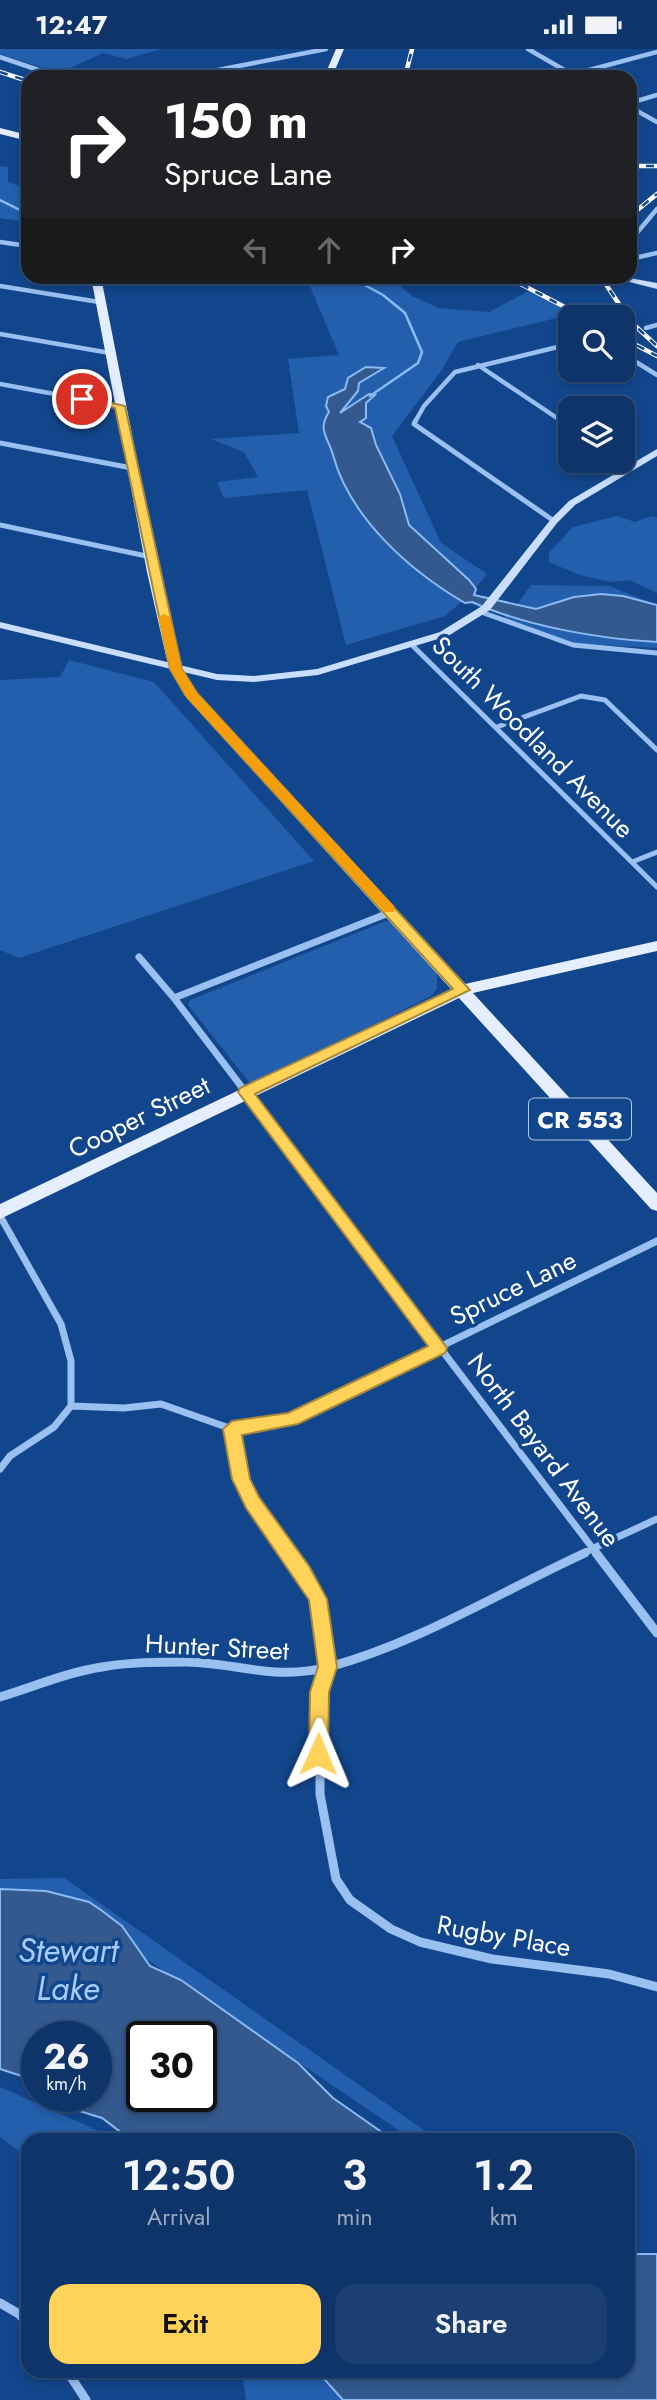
<!DOCTYPE html>
<html lang="en">
<head>
<meta charset="utf-8">
<style>
	body { margin:0; font-family:Jost,sans-serif; background:#1c3f71; color:#f1f3f6; height:100vh; display:flex; flex-direction:column; font-size:26px; white-space:nowrap }
	* { box-sizing:border-box; margin:0 }
	p { font-size:23px; color:#9baac0 }
	.icon { flex:none; width:38px; height:38px; fill:none; stroke:currentColor; stroke-width:2; stroke-linecap:round; stroke-linejoin:round }
	.map { position:relative; flex:1; overflow:hidden }
	.details { position:absolute; left:21px; top:2084px; width:614px; height:245px; display:flex; flex-direction:column; background:#0e3469; border-radius:21px; box-shadow:0 4px 10px #0003,0 0 0 2px #2e4f7d }
	.details>* { flex:none }
	.hud { position:absolute; left:21px; top:21px; width:616px; height:214px; border-radius:21px; box-shadow:0 4px 10px #0003,0 0 0 2px #2e4f7d; background:#202124; color:#fff; overflow:hidden }
	.tools { position:absolute; left:558px; top:256px; display:grid; gap:14px }
	.tools a { display:grid; place-items:center; width:77px; height:77px; border-radius:14px; background:#0e3469; box-shadow:0 4px 10px #0003,0 0 0 2px #2e4f7d; font-size:35px }
	.speed { position:absolute; left:21px; top:1972px; display:flex; gap:14px; font-size:35px; font-weight:700; text-align:center }
	.speed>* { display:grid; place-content:center; width:91px; height:91px; border-radius:50%; background:#0e3469; box-shadow:0 4px 10px #0003,0 0 0 2px #2e4f7d; line-height:1 }
	.speed small { font-size:18px; font-weight:400 }
	.speed .limit { border:4px solid #111; border-radius:10px; background:#fff; color:#111 }
	.pin { position:absolute; display:grid; place-items:center; width:60px; height:60px; color:#fff; margin:-30px; border:4px solid #fff; border-radius:50%; box-shadow:0 2px 7px #0007 }
	.me { position:absolute; width:77px; margin:-38px; rotate:1deg; stroke-linejoin:round; filter:drop-shadow(0 0 5px #0008) }
	.turn { display:flex; align-items:center; gap:24px; height:147px; padding:0 28px; font-size:32px }
	.turn .icon { width:91px; height:91px; stroke-width:2.5 }
	.turn b { display:block; font-size:49px; line-height:60px }
	.lanes { display:flex; align-items:center; height:66px; padding:0 28px; background:#0003; justify-content:center; gap:35px; direction:ltr }
	.lanes .off { opacity:.35 }
	.eta { display:flex; justify-content:space-evenly; align-items:center; height:119px; text-align:center }
	.eta b { font-size:42px; font-weight:600; line-height:49px }
	.action { display:flex; gap:14px; margin-top:auto; padding:14px 28px }
	.action a { flex:1; height:80px; border-radius:21px; background:#ffd25a; color:#111; font-size:28px; font-weight:600; line-height:80px; text-align:center }
	.action a+a { background:#1c3f71; color:#f1f3f6 }
	.status { display:flex; justify-content:space-between; align-items:center; height:49px; padding:0 35px; background:#0e3469; direction:ltr }
	.status svg { height:19px; fill:currentColor }
	.map>svg:first-child { display:block }
	.green { fill:#235fac }
	.water { fill:#33598e; stroke:#8bbbf5; stroke-width:2; fill-rule:evenodd }
	.lines { fill:none; stroke-linecap:round; stroke-linejoin:round }
	.stream { stroke:#8bbbf5; stroke-width:2.5 }
	.street-far3 { stroke:#9ac0f1; stroke-width:4.5 }
	.street-far2 { stroke:#9ac0f1; stroke-width:5 }
	.street-far1 { stroke:#9ac0f1; stroke-width:7 }
	.street { stroke:#9ac0f1; stroke-width:9 }
	.secondary { fill:#c8defc; fill-rule:evenodd }
	.primary { fill:#e4eeff; fill-rule:evenodd }
	.rail-casing { stroke:#fff; stroke-width:4.5 }
	.rail { stroke:#12468c; stroke-width:2.5; stroke-dasharray:8; stroke-linecap:butt }
	.route { fill:#ffd25a; stroke:#a6883a; stroke-width:2 }
	.slow { fill:#f59e0b }
	.labels { text-anchor:middle; dominant-baseline:central; stroke-width:7; stroke-linejoin:round; paint-order:stroke }
	.shield { fill:#12468c; stroke:#b8c8dc; stroke-width:2 }
	.shield-label { font-size:24px; font-weight:bold; fill:#fff }
	.street-label { font-size:26px; fill:#fff; stroke:#12468c }
	.near-water-label { font-size:33px; font-style:italic; fill:#a6caf9; stroke:#12468c }
</style>
</head>
<body>
<div class="status"><b>12:47</b><svg viewBox="0 0 49 12"><path d="M0 12V9h3v3zM5 12V6h3v6zM10 12V3h3v9zM15 12V0h3v12zM26 1h20v11H26zM47 4h2v5h-2z"/></svg></div>
<div class="map">
<svg width="657" height="2351" viewBox="0 0 657 2351">
	<rect width="100%" height="100%" fill="#12468c"/>
	<path class="green" d="M 0,0 L 161,0 L 126,10 L 103,4 L 59,24 L 0,5 Z
		M 0,117 L 8,118 L 8,133 L 28,139 L 28,173 L 0,169 Z
		M 291,228 L 390,228 L 412,247 L 439,259 L 489,263 L 529,242 L 573,265 L 458,293 L 441,322 L 392,387 L 441,494 L 487,525 L 470,546 L 445,567 L 346,596 L 307,441 L 224,449 L 217,433 L 258,428 L 244,403 L 211,390 L 299,384 L 288,310 L 339,306 L 309,235 Z
		M 617,467 L 635,473 L 651,467 L 657,469 L 657,544 L 630,531 L 611,533 L 580,526 L 549,513 L 549,504 L 573,478 Z
		M 531,536 L 609,537 L 657,556 L 657,599 L 573,595 L 503,569 L 514,560 Z
		M 69,611 L 154,633 L 314,812 L 19,909 L 0,901 L 0,631 L 60,628 Z
		M 386,872 L 391,873 L 437,924 L 437,940 L 431,947 L 256,1034 L 249,1033 L 188,956 L 190,951 Z
		M 64,1829 L 438,2091 L 413,2091 L 46,1842 L 0,1842 L 0,1830 Z
		M 0,2038 L 119,2091 L 28,2091 L 28,2109 L 0,2088 Z
		M 242,2322 L 321,2322 L 342,2351 L 246,2351 Z"/>
	<path class="water" d="M 366,318 L 384,319 L 359,334 L 358,342 L 340,364 L 369,345 L 375,346 L 366,354 L 366,369 L 360,373 L 371,379 L 376,396 L 400,445 L 409,476 L 469,531 L 476,540 L 474,546 L 536,560 L 574,548 L 601,545 L 623,547 L 657,556 L 657,593 C 599,590 525,577 472,553 L 465,554 C 410,522 350,469 333,406 C 328,388 317,381 329,363 L 326,357 L 328,348 L 345,340 L 348,329 Z
		M 0,1840 L 46,1842 L 89,1853 L 101,1861 L 122,1877 L 150,1917 L 181,1931 L 298,2014 L 333,2049 L 393,2091 L 131,2091 L 102,2069 L 73,2060 L 56,2048 L 96,2048 L 96,1988 L 37,1988 L 37,2032 L 0,2020 ZM 142,1988 L 201,1988 L 201,2048 L 142,2048 Z
		M 628,2205 L 657,2205 L 657,2351 L 343,2351 L 317,2322 L 628,2322 Z"/>
	<g class="lines">
		<path class="stream" d="M 0,151 L 28,165
			M 350,228 L 383,246 L 405,264 L 422,303 L 418,314 L 370,347"/>
		<path class="street-far3" d="M 528,0 L 573,26
			M 0,8 L 59,28
			M 182,28 L 326,0
			M 563,28 L 657,3
			M 630,54 L 657,46
			M 630,58 L 657,73
			M 0,193 L 28,197
			M 630,203 L 636,185 L 657,160
			M 630,210 L 657,204
			M 0,237 L 99,253
			M 646,279 L 657,276
			M 0,285 L 110,304
			M 623,305 L 657,326
			M 478,316 L 563,373
			M 0,335 L 120,357
			M 415,373 L 424,357 L 455,323 L 570,295"/>
		<path class="street-far2" d="M 416,371 L 414,375 L 554,472
			M 561,371 L 570,377
			M 0,394 L 132,419
			M 623,411 L 632,417
			M 0,476 L 151,508
			M 481,563 L 573,596 L 657,604
			M 412,596 L 657,838
			M 497,678 L 581,647 L 605,651 L 657,701
			M 632,813 L 657,803"/>
		<path class="street-far1" d="M 139,908 L 174,949 L 597,1505
			M 174,949 L 391,863
			M 0,1167 L 61,1275 L 71,1312 L 71,1357 L 124,1359 L 161,1355 L 232,1380 L 259,1378 L 292,1370 L 657,1192
			M 232,1380 L 241,1430 L 253,1454 L 291,1505
			M 0,1420 L 10,1407 L 54,1378 L 71,1357
			M 581,1505 L 657,1470"/>
		<path class="street" d="M 289,1504 L 318,1550 L 328,1618 L 320,1643 L 320,1745 L 336,1830 L 350,1851 L 391,1880 L 420,1893 L 492,1910 L 609,1925 L 657,1938
			M 596,1504 L 657,1584
			M 0,1648 C 33,1638 68,1623 102,1618 C 129,1613 159,1613 187,1613 C 238,1614 274,1632 329,1618 C 418,1594 502,1542 585,1504
			M 0,2254 L 19,2265 L 28,2275
			M 67,2322 L 86,2351"/>
		<path class="secondary" d="M 610,228 L 624,228 L 657,234 L 657,240 Z
			M 657,400 L 657,407 L 575,456 L 557,474 L 490,561 L 448,587 L 318,626 L 254,633 L 217,631 L 0,579 L 0,573 L 217,625 L 254,627 L 317,620 L 440,583 L 482,557 L 551,470 L 569,452 Z"/>
		<path class="primary" d="M 336,0 L 344,0 L 332,28 L 324,28 Z
			M 0,79 L 28,86 L 28,92 L 0,85 Z
			M 91,228 L 101,228 L 159,523 L 183,620 L 197,644 L 465,935 L 657,892 L 657,902 L 473,944 L 657,1144 L 657,1162 L 651,1160 L 459,949 L 0,1170 L 0,1155 L 451,940 L 187,649 L 169,620 L 147,523 Z"/>
		<defs>
			<path id="rail" d="M 0,23 L 28,32
				M 405,28 L 412,0
				M 630,117 L 657,117
				M 630,167 L 657,145
				M 507,228 L 584,268
				M 601,228 L 631,273 L 657,297
				M 623,289 L 657,307"/>
		</defs>
		<use href="#rail" class="rail-casing"/>
		<use href="#rail" class="rail"/>
	</g>
	<path class="route" d="M 82,347 L 125,357 L 182,620 L 197,644 L 470,941 L 255,1045 L 447,1299 L 445,1304 L 298,1375 L 242,1386 L 250,1430 L 259,1448 L 309,1517 L 327,1550 L 337,1618 L 329,1643 L 328,1705 L 325,1711 L 318,1714 L 312,1711 L 309,1705 L 310,1643 L 318,1618 L 309,1551 L 246,1459 L 232,1430 L 223,1380 L 232,1372 L 288,1364 L 428,1297 L 238,1043 L 240,1039 L 453,940 L 185,646 L 170,620 L 115,359 L 78,352 L 78,348 Z"/>
	<path class="slow" d="M 164,565 L 170,568 L 182,620 L 197,644 L 394,857 L 394,863 L 385,863 L 187,649 L 170,620 L 158,568 Z"/>
	<g class="labels">
		<rect class="shield" x="529" y="1049.5" width="102" height="41" rx="5"/>
		<g class="shield-label">
			<text x="580" y="1070">CR 553</text>
		</g>
		<g class="street-label">
			<text transform="translate(533 688) rotate(45)">South Woodland Avenue</text>
			<text transform="translate(139 1068) rotate(-26)">Cooper Street</text>
			<text transform="translate(513 1239) rotate(-26)">Spruce Lane</text>
			<text transform="translate(544 1401) rotate(53)">North Bayard Avenue</text>
			<text transform="translate(217 1598) rotate(3)">Hunter Street</text>
			<text transform="translate(504 1887) rotate(10)">Rugby Place</text>
		</g>
		<g class="near-water-label">
			<text x="68" y="1901">Stewart<tspan x="68" dy="38">Lake</tspan></text>
		</g>
	</g>
</svg>
<div class="tools">
<a><svg class="icon" aria-label="search" viewBox="0 0 24 24"><circle cx="10" cy="10" r="6"/><path d="M15 15l6 6"/></svg></a>
<a><svg class="icon" aria-label="layers" viewBox="0 0 24 24"><path d="M12 4l9 5-9 5-9-5zM3 14l9 5 9-5"/></svg></a>
</div>
<div class="speed"><div>26<small>km/h</small></div><div class="limit">30</div></div>
<div class="pin" style="left:82px;top:350px;background:#d93025"><svg class="icon" aria-label="arrive" viewBox="0 0 24 24"><path d="M6 21V4h12l-3 4 3 4H6"/></svg></div>
<svg class="me" style="left:318px;top:1705px" viewBox="-20 -20 40 40"><path d="M0-17L14 15 0 8-14 15z" fill="#ffd25a" stroke="#fff" stroke-width="4"/></svg>
<div class="hud">
<div class="turn"><svg class="icon" aria-label="right" viewBox="0 0 24 24"><path d="M7 20v-9h11M14 6l5 5-5 5"/></svg><div><b>150 m</b>Spruce Lane</div></div>
<div class="lanes"><svg class="icon off" aria-label="left" viewBox="0 0 24 24"><path d="M17 20v-9H6M10 6l-5 5 5 5"/></svg><svg class="icon off" aria-label="ahead" viewBox="0 0 24 24"><path d="M12 20V5M6 11l6-6 6 6"/></svg><svg class="icon" aria-label="right" viewBox="0 0 24 24"><path d="M7 20v-9h11M14 6l5 5-5 5"/></svg></div>
</div>
<section class="details">
<div class="eta">
<div><b>12:50</b><p>Arrival</p></div>
<div><b>3</b><p>min</p></div>
<div><b>1.2</b><p>km</p></div>
</div>
<div class="action"><a>Exit</a><a>Share</a></div>
</section>
</div>
</body>
</html>
